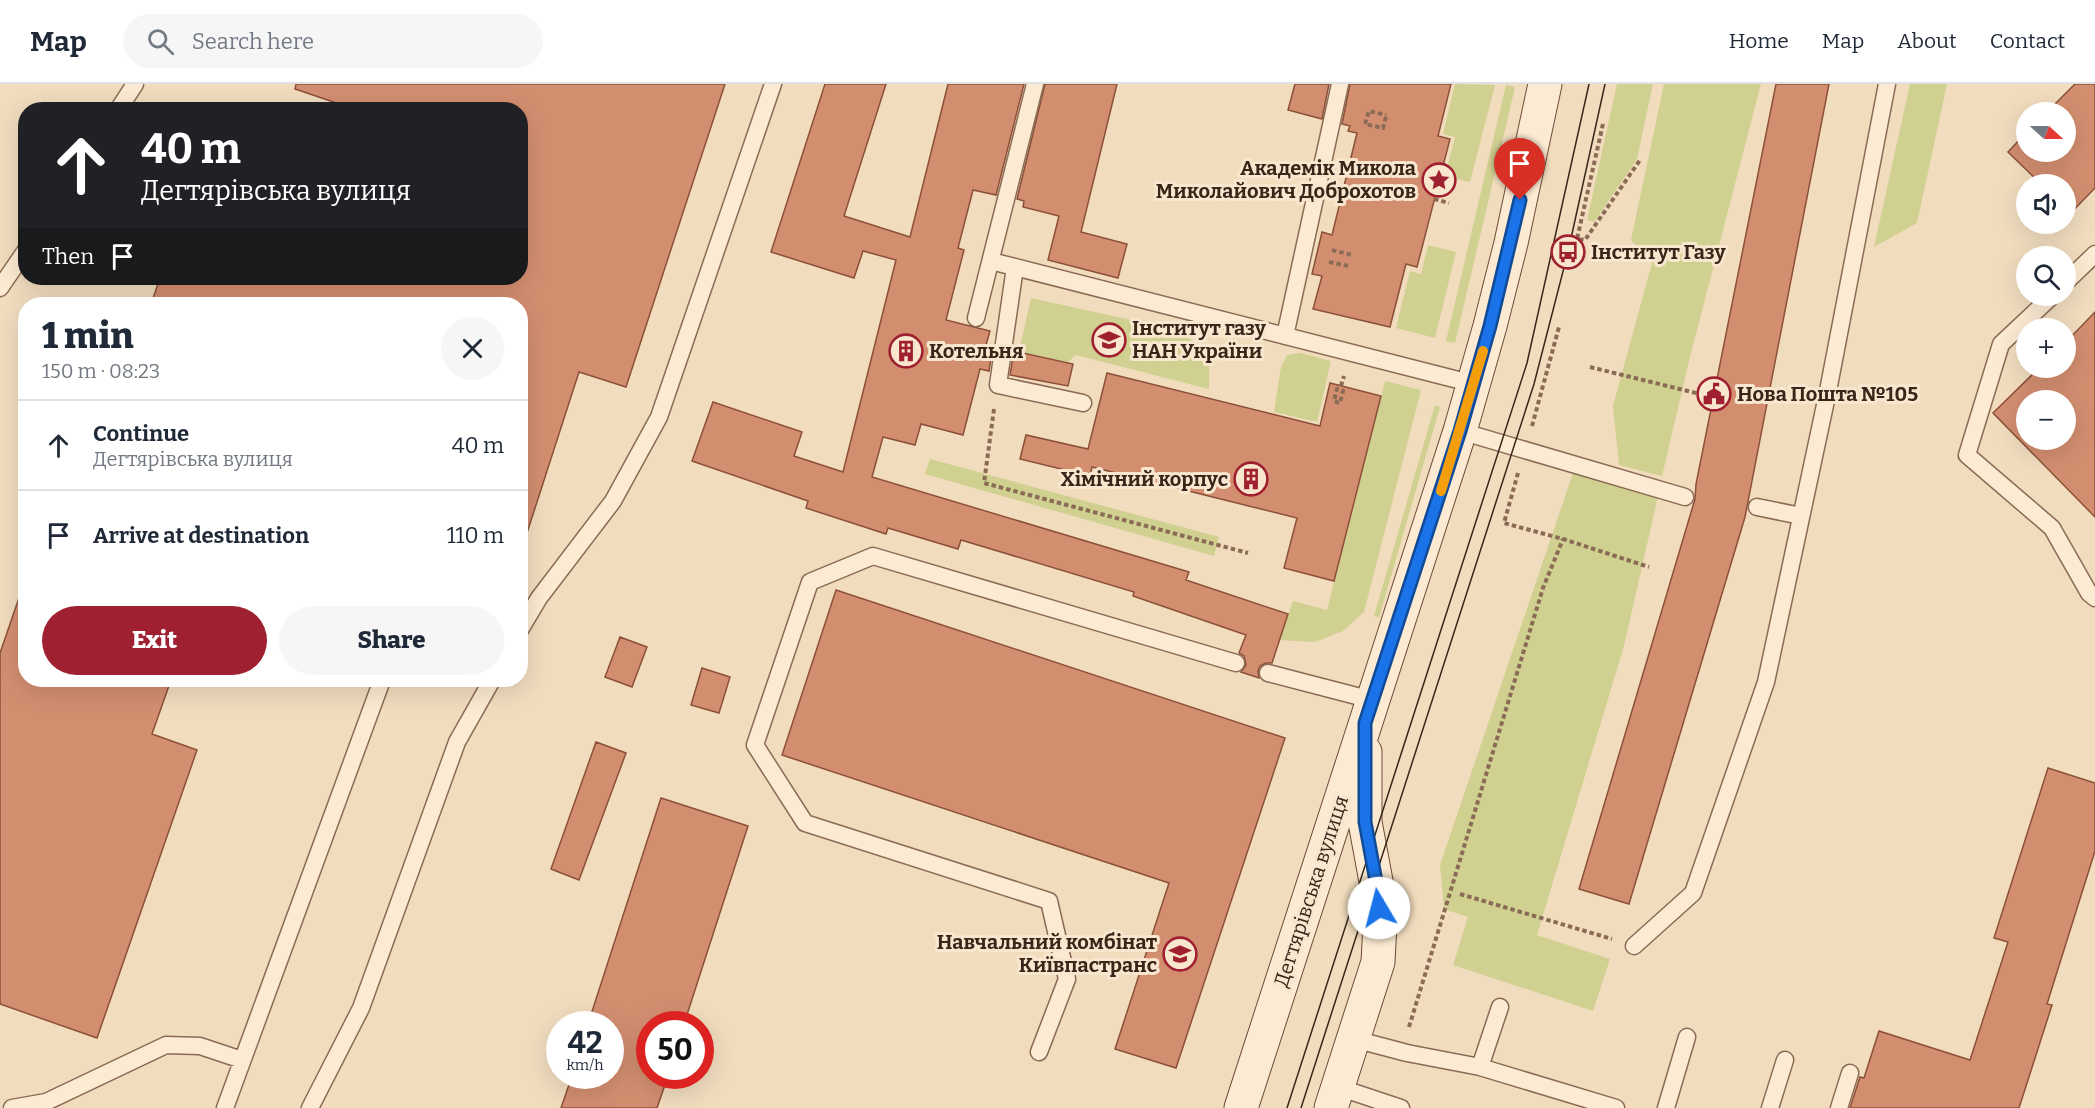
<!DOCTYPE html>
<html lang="en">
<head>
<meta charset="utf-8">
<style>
	body { margin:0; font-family:Bitter,serif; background:#f6f6f7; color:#1f2937; height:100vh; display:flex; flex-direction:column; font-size:22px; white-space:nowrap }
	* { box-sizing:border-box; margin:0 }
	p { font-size:20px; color:#747a83 }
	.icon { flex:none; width:33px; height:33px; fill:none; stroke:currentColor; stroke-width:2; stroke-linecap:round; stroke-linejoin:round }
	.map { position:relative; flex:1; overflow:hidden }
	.drawer { position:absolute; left:18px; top:213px; width:510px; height:390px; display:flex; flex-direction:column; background:#fff; border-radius:24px; box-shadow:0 6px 24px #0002 }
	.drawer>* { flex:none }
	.guide { position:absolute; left:18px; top:18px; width:510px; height:183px; border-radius:24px; box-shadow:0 6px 24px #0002; background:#202124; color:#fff; overflow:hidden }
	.needle { width:39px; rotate:111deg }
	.tools { position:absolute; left:2016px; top:18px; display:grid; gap:12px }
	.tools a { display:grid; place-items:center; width:60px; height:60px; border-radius:50%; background:#fff; box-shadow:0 6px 24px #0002; font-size:30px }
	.speed { position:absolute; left:546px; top:927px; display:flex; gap:12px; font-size:30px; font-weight:700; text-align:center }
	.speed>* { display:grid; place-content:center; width:78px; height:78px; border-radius:50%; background:#fff; box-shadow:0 6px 24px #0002; line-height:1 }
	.speed small { font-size:15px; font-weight:400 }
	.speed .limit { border:9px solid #d22; background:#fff; color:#111 }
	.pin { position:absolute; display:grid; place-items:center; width:51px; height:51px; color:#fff; margin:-62px -26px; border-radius:50% 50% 50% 0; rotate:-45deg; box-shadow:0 0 6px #0007 }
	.pin .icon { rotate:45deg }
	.me { position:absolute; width:66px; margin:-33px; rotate:352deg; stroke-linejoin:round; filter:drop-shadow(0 0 4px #0008) }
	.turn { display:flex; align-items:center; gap:21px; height:126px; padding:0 24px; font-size:27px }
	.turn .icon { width:78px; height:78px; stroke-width:2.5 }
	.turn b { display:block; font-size:42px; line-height:51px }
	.then { display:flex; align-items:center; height:57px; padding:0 24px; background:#0003; gap:12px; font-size:22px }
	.round { display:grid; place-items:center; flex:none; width:63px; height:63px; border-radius:32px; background:#f6f6f7 }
	.summary { display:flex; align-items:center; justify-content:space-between; height:102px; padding:0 24px }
	h1 { font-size:36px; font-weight:800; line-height:45px }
	.primary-button { display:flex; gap:12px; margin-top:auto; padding:12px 24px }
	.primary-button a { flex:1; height:69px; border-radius:36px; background:#9f2030; color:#fff; font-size:24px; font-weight:800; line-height:69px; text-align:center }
	.primary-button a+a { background:#f6f6f7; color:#1f2937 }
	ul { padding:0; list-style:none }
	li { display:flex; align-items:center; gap:18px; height:90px; padding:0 24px; border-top:2px solid #e0e1e3 }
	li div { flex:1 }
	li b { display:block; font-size:22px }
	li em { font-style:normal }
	header { display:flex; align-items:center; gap:36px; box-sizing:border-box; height:84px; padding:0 30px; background:#fff; border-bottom:2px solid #e0e1e3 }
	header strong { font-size:28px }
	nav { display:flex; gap:33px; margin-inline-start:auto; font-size:21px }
	.search { width:420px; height:54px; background:#f6f6f7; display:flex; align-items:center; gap:15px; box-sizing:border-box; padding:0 21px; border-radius:33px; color:#747a83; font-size:22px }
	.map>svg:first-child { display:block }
	.green { fill:#d0d091 }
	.building { fill:#d38e70; stroke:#8c5039; stroke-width:1.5; fill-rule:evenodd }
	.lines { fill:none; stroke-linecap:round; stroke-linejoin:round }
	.lane-casing { stroke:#8b6b55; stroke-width:19 }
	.secondary-casing { stroke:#6d4c39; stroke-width:35 }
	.path { stroke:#8b6b55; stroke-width:4; stroke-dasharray:4.5 3; stroke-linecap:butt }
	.lane { stroke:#fcead2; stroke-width:16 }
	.secondary { stroke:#fcead2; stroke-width:33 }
	.tram { stroke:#39261b; stroke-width:1.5 }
	.route-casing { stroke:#114b97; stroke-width:15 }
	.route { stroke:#1a73e8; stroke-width:10 }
	.slow { stroke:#f59e0b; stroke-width:10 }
	.labels { text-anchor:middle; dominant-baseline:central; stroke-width:6; stroke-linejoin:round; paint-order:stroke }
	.poi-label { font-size:20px; font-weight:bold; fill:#39261b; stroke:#f8e7ce; text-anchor:start }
	.street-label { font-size:20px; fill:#39261b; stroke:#f8e7ce }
</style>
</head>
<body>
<header>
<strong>Map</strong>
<div class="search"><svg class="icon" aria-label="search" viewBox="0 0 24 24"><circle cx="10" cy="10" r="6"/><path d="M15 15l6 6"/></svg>Search here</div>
<nav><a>Home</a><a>Map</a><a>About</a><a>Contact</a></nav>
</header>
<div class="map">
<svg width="2095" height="1024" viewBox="0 0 2095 1024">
	<rect width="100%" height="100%" fill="#f1dcbe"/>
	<path class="green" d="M 1455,0 L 1495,1 L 1470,98 L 1445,92 L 1455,53 L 1443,50 Z
		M 1617,0 L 1653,0 L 1637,75 L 1594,138 L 1587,136 Z
		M 1664,0 L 1761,0 L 1690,273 L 1662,392 L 1619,381 L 1613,322 L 1652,179 L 1631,156 Z
		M 1910,0 L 1947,0 L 1917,139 L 1874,163 Z
		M 1506,1 L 1515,3 L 1455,259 L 1446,257 Z
		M 1428,161 L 1456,168 L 1435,254 L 1396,244 L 1410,187 L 1421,190 Z
		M 1031,214 L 1181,247 L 1209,272 L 1209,305 L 1076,271 L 1068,278 L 1019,268 Z
		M 1300,269 L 1331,277 L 1317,338 L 1274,328 L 1281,283 L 1287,271 Z
		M 1385,297 L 1421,306 L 1364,528 L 1343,547 L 1315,558 L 1279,556 L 1293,517 L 1327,526 Z
		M 1435,321 L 1440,323 L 1379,534 L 1374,532 Z
		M 930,375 L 1219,453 L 1214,472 L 925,390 Z
		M 1573,389 L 1658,412 L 1624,562 L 1537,851 L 1610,875 L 1593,927 L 1453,881 L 1468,833 L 1444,825 L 1440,781 Z"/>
	<path class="building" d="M 296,0 L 725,0 L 626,303 L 579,288 L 526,452 L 520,451 L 520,220 L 151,220 L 160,194 L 520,194 L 520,26 L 357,26 L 295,5 Z
		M 825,0 L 886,0 L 844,132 L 910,153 L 948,0 L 1024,0 L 996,111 L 973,106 L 958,164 L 964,166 L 946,236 L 990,247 L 986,261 L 993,262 L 989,287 L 980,285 L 963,351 L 921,340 L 915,361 L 883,353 L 872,393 L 1189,488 L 1186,496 L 1288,530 L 1272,579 L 1266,579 L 1260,582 L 1258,587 L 1259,594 L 1241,588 L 1246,581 L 1244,572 L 1239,569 L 1246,551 L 1133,512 L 1134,508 L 961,456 L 958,465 L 888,444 L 886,450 L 806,424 L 808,417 L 692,377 L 713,318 L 802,348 L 794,372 L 843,388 L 896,176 L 863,167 L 854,194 L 771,168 Z
		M 1045,0 L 1117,0 L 1081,148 L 1127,160 L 1118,194 L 1048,176 L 1059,132 L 1023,123 L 1024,117 L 1017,115 Z
		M 1295,0 L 1329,0 L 1322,35 L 1288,26 Z
		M 1350,0 L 1451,0 L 1438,52 L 1450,55 L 1417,183 L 1406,180 L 1390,243 L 1313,225 L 1322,192 L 1312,190 L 1322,148 L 1332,151 L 1357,49 L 1348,47 L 1350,42 L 1342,40 Z
		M 1776,0 L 1829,0 L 1745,433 L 1629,820 L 1579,805 L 1695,415 L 1696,400 Z
		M 2075,0 L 2095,0 L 2095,104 L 2066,134 L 2066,100 L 2041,100 L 2008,68 L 2026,49 L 2026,68 L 2066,68 L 2066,28 L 2047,28 Z
		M 2095,228 L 2095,433 L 1993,329 L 2039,284 L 2066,284 L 2066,258 ZM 2026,316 L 2066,316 L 2066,356 L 2026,356 Z
		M 1014,267 L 1073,280 L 1068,302 L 1010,291 Z
		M 1107,289 L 1320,342 L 1330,299 L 1381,312 L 1334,497 L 1284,484 L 1297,434 L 1092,383 L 1090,392 L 1020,375 L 1026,351 L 1088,365 Z
		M 836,506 L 1285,654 L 1176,984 L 1115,965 L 1169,799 L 782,671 Z
		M 21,508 L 26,508 L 26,596 L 171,596 L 152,650 L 197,666 L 97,954 L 0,920 L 0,569 Z
		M 620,553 L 647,563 L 632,603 L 605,593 Z
		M 702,584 L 730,593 L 719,629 L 691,621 Z
		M 596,658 L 626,669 L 579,796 L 551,785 Z
		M 2048,684 L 2095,699 L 2095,767 L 2047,920 L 2052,921 L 2019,1024 L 1850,1024 L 1860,993 L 1864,994 L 1879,947 L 1970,976 L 2008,858 L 1994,854 Z
		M 661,714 L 748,742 L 684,940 L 650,940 L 650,992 L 668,992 L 657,1024 L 561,1024 L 572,992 L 610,992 L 610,940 L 588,940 Z"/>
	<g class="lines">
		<defs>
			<path id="lane" d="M 118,26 L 135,0
				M 991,177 L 1474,300
				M 1015,183 L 998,301 L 1083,319
				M 2066,198 L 2095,170
				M 0,204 L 26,166
				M 2052,212 L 2001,260 L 1967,371 L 2052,444 L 2089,509 L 2095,514
				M 976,234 L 1035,0
				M 1285,252 L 1340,0
				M 1460,347 L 1685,413
				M 1757,423 L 1801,432
				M 520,546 L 539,514 L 613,417 L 659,333 L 773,0
				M 1268,589 L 1372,616
				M 1634,862 L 1693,809 L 1766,598 L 1828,307 L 1887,0
				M 1354,955 L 1407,969 L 1480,983 L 1616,1024
				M 1039,968 L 1067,895 L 1049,817 L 805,739 L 755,661 L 810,498 L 873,472 L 1236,579
				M 1480,983 L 1500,923
				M 1338,1003 L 1401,1024
				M 12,1024 L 46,1018 L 166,961 L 200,962 L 242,976
				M 225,1024 L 382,596
				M 310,1024 L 361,924 L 457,658 L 492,596
				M 1666,1024 L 1687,953
				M 1770,1024 L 1785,976
				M 1839,1024 L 1850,989"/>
			<path id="secondary" d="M 1241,1024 L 1460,347 L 1490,242 L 1511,159 L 1545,0
				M 1331,1024 L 1378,878 L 1380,840 L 1378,808 L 1365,738 L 1365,668"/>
		</defs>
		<use href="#lane" class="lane-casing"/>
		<use href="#secondary" class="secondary-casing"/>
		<path class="path" d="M 1386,33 L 1383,44 L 1365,40 L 1369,27 L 1386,31
			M 1603,40 L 1577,155 L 1585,156 L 1640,76
			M 1434,115 L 1449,119
			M 1577,155 L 1578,166
			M 1332,166 L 1352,171
			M 1329,178 L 1349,182
			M 1590,283 L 1700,310
			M 1341,302 L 1344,292
			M 1339,319 L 1334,317 L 1337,305 L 1343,307 L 1340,319
			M 994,325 L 984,399 L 1248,469
			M 1532,342 L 1559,243
			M 1518,389 L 1504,439 L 1563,455 L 1649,483
			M 1460,810 L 1612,855
			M 1409,943 L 1543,504 L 1563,455"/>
		<use href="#lane" class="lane"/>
		<use href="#secondary" class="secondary"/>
		<path class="tram" d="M 1287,1024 L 1527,279 L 1589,0
			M 1301,1024 L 1534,300 L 1568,168 L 1605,0"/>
	</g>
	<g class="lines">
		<defs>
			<path id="route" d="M 1379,824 L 1378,808 L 1365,738 L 1365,639 L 1460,347 L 1490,242 L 1520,116"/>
		</defs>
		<use href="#route" class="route-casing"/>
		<use href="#route" class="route"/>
		<path class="slow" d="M 1441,407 L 1483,267"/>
	</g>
	<defs>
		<symbol id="sight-ring" viewBox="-11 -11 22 22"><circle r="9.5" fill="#f8e7ce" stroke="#9f2030" stroke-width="1.5"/><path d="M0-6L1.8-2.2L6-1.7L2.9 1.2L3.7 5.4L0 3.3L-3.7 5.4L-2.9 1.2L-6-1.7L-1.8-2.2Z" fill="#9f2030"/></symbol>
		<symbol id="bus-ring" viewBox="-11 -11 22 22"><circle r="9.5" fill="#f8e7ce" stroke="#9f2030" stroke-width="1.5"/><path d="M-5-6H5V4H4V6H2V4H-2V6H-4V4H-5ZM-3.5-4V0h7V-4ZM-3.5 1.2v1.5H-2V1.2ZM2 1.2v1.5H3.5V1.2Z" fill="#9f2030"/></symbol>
		<symbol id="university-ring" viewBox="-11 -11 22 22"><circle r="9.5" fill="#f8e7ce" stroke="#9f2030" stroke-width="1.5"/><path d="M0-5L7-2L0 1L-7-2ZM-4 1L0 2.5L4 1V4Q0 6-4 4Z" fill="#9f2030"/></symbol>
		<symbol id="building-ring" viewBox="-11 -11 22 22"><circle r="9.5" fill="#f8e7ce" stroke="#9f2030" stroke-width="1.5"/><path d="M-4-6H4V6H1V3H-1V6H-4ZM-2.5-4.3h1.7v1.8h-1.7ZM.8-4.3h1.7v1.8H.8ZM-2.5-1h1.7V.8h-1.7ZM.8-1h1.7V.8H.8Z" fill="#9f2030"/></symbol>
		<symbol id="civic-ring" viewBox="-11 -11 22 22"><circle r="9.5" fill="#f8e7ce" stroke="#9f2030" stroke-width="1.5"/><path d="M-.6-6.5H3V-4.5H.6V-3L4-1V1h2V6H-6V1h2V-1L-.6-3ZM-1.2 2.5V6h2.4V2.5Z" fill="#9f2030"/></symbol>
	</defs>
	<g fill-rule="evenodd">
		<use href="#sight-ring" x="1420" y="77" width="38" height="38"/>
		<use href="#bus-ring" x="1549" y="149" width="38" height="38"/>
		<use href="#university-ring" x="1090" y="237" width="38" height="38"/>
		<use href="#building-ring" x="887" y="248" width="38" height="38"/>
		<use href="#civic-ring" x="1695" y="291" width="38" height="38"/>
		<use href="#building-ring" x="1232" y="376" width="38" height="38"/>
		<use href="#university-ring" x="1161" y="851" width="38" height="38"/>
	</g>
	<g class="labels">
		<g class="poi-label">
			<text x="1416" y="84" text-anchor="end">Академік Микола<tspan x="1416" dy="23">Миколайович Доброхотов</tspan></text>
			<text x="1591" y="168">Інститут Газу</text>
			<text x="1132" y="244">Інститут газу<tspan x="1132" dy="23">НАН України</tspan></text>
			<text x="929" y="267">Котельня</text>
			<text x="1737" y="310">Нова Пошта №105</text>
			<text x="1228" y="395" text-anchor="end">Хімічний корпус</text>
			<text x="1157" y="858" text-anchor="end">Навчальний комбінат<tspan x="1157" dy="23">Київпастранс</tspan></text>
		</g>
		<g class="street-label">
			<text transform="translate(1311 807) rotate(-72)">Дегтярівська вулиця</text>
		</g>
	</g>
</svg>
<div class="tools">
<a><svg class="needle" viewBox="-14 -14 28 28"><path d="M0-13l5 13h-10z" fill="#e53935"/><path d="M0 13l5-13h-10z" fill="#747a83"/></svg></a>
<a><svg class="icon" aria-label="sound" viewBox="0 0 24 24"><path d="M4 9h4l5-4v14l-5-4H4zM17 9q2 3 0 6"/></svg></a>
<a><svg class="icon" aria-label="search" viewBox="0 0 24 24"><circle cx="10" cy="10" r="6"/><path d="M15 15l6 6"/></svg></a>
<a>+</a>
<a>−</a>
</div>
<div class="speed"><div>42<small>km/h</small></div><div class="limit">50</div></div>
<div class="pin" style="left:1520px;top:116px;background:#d93025"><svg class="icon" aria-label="arrive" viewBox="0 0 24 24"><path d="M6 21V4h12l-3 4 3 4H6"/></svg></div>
<svg class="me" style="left:1379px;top:824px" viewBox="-20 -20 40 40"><circle r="19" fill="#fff"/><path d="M0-13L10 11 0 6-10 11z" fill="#1a73e8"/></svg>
<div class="guide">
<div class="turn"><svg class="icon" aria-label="ahead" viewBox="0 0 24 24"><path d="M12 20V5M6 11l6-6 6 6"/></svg><div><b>40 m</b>Дегтярівська вулиця</div></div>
<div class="then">Then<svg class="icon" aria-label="arrive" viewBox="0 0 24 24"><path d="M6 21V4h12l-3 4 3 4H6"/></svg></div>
</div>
<section class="drawer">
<div class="summary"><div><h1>1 min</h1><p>150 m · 08:23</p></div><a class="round"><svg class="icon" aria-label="close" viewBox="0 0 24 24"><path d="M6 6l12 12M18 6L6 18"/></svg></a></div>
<ul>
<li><svg class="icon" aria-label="ahead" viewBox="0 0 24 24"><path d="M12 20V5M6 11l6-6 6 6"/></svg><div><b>Continue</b><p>Дегтярівська вулиця</p></div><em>40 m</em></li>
<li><svg class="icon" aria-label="arrive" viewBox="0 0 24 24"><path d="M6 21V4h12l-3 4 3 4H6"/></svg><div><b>Arrive at destination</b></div><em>110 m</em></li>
</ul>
<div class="primary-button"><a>Exit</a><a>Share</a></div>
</section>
</div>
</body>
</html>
